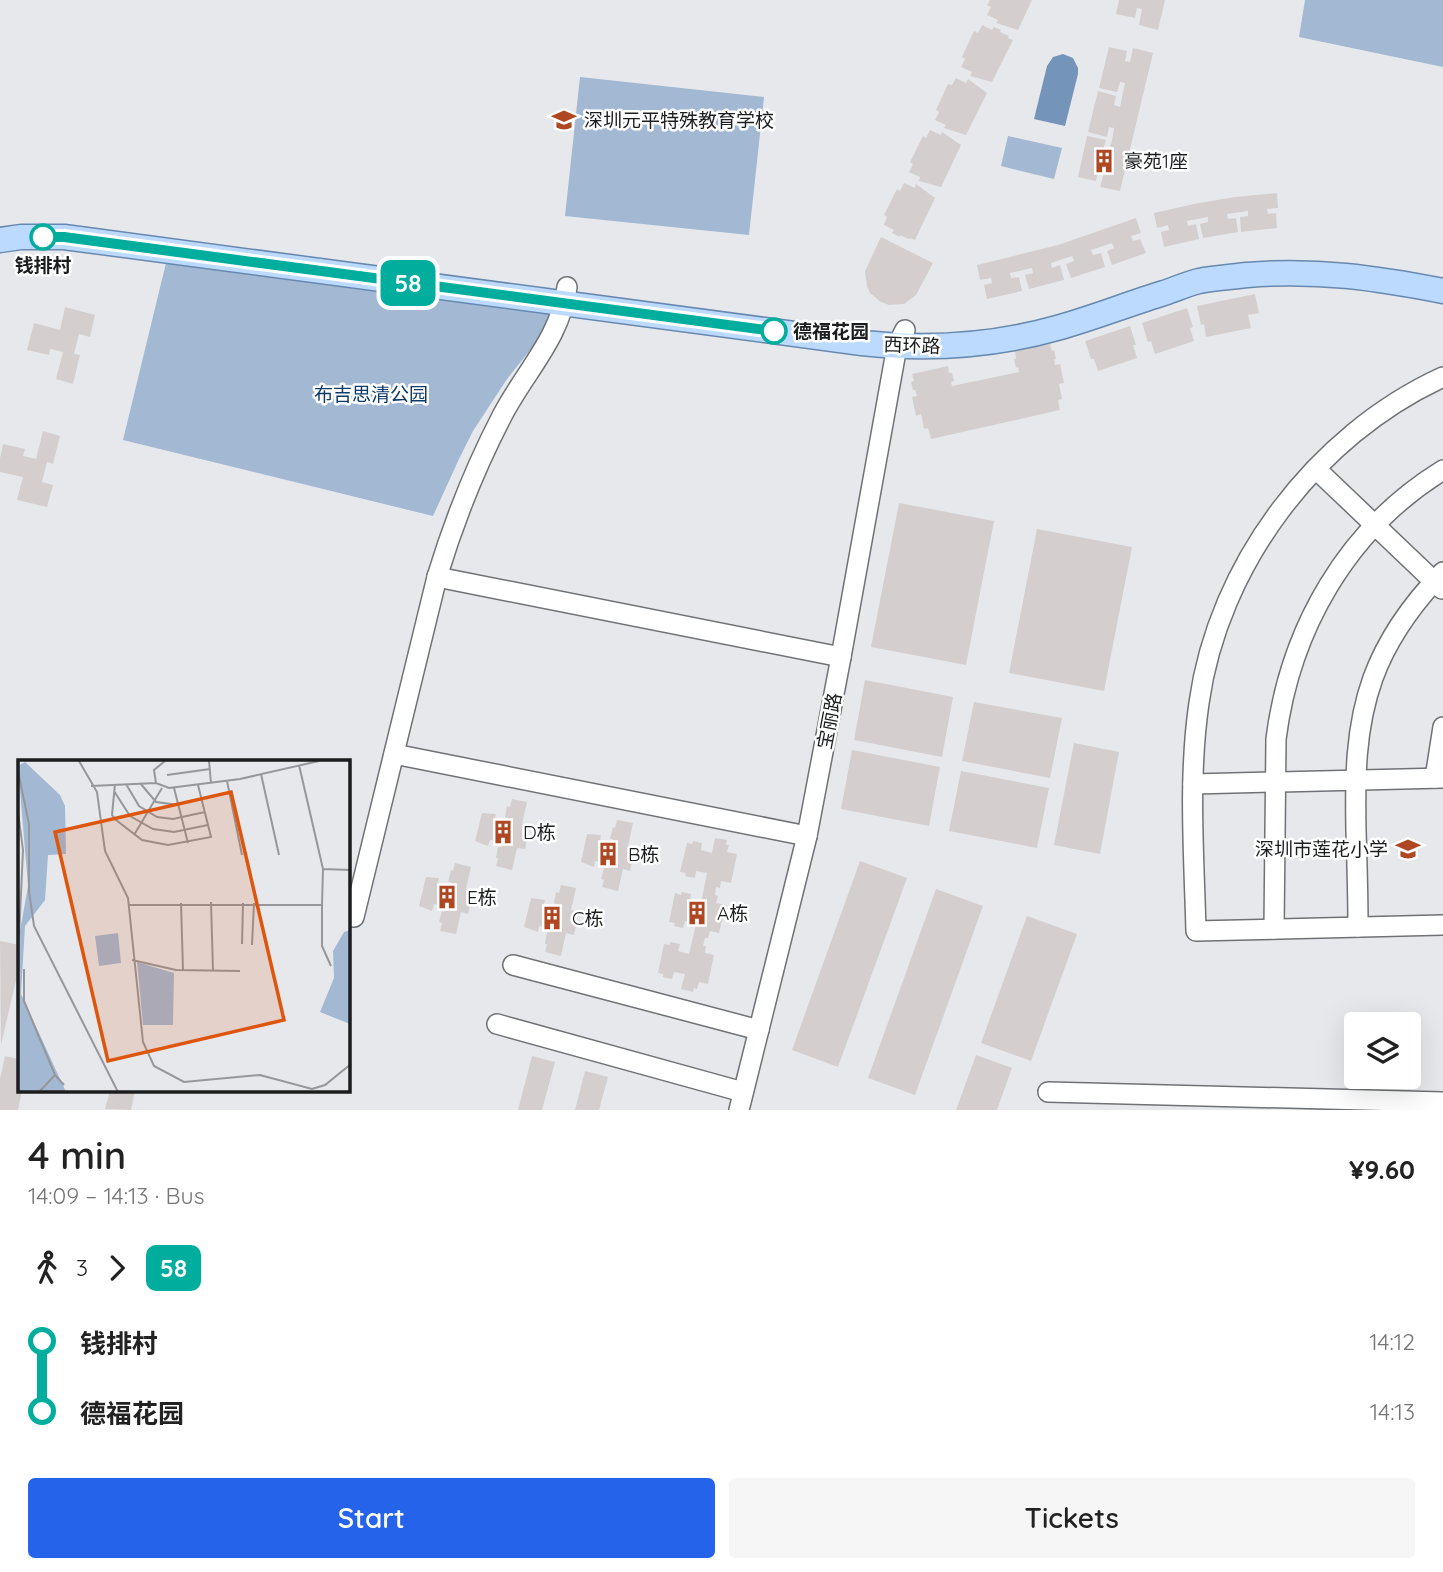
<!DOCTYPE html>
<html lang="en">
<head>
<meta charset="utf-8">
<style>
	body { margin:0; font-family:Quicksand,"Noto Sans SC",sans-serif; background:#f6f6f6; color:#222; height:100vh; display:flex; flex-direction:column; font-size:26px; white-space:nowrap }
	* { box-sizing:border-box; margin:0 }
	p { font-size:23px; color:#767676 }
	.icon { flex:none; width:38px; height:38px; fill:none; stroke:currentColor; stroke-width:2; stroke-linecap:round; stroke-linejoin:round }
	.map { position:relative; height:1110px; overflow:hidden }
	.drawer { display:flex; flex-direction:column; background:#fff; flex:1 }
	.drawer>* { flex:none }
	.badge { padding:0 14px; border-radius:10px; font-size:24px; line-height:46px }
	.fabs { position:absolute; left:1344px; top:1012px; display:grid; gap:14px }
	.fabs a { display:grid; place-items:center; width:77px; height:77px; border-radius:7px; background:#fff; box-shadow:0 7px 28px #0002; font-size:35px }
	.map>.badge { position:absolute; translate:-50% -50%; box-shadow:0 0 0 4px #fff }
	.legs { display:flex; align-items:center; gap:10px; height:77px; padding:0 28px; font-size:23px }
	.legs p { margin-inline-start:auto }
	.head { display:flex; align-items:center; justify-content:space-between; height:119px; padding:0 28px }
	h1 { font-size:38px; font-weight:600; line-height:52px }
	.action { display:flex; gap:14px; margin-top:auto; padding:14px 28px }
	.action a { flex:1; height:80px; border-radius:7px; background:#2563eb; color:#fff; font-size:28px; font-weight:600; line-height:80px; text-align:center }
	.action a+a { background:#f6f6f6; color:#222 }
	ul { padding:0 28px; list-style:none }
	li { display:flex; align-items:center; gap:24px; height:70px; font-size:26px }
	li i { display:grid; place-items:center; width:10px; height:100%; margin:0 9px; background:currentColor }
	li i::after { content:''; width:18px; height:18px; margin:-9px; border:5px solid; border-radius:50%; background:#fff }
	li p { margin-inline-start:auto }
	li:first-child i { background:linear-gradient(#0000 50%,currentColor 0) }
	li:last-child i { background:linear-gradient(currentColor 50%,#0000 0) }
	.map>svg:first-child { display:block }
</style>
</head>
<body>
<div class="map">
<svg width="1443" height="1110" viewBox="0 0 1443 1110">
	<rect width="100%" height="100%" fill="#e6e8ec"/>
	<g fill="#a2b8d3">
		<path d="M1305,0H1443V67L1299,37Z"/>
		<path d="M580,77L764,97L749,235L565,216Z"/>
		<path d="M1008,136L1062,148L1054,179L1001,166Z"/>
		<path d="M166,263L551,311L546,330L507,379L473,431L459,459L433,516L123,440Z"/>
	</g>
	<path fill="#7494b9" d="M1063,54L1073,58L1078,68V74L1065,126L1034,119L1047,66L1053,57Z"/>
	<g fill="#d4cfce">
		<path d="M990,0H1032L1018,30L996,23L998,20L987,15L991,7L987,5Z"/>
		<path d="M1119,0H1165L1158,30L1139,25L1142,9L1137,8L1135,18L1116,14Z"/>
		<path d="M982,25L992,30L994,27L1001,30L1000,32L1009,36L1008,38L1013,40L992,82L970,76L972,72L961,67L965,59L962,57L974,31L978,33Z"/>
		<path d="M1109,47L1127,51L1125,61L1130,62L1133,48L1153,53L1120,191L1100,187L1104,173L1098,171L1096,181L1078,177L1087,136L1106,140L1103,150L1109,151L1112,140L1114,128L1109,127L1107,137L1088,132L1098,91L1116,96L1114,105L1120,107L1125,83L1120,82L1117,92L1099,88Z"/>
		<path d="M956,78L966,83L968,79L987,93L966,135L944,128L946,125L935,120L939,112L936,110L948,84L952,85Z"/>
		<path d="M930,130L941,135L942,132L961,145L941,187L919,181L920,177L909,172L913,164L910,162L923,136L926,138Z"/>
		<path d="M904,183L915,188L916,184L935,198L915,240L910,238L909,239L900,235V237L892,233L894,230L884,225L887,217L884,215L897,189L900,191Z"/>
		<path d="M1277,193L1278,208L1267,209L1268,214L1276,213L1277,228L1241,232L1240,217L1248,216V211L1227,214L1228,219L1236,218L1238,232L1203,238L1200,224L1208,222V217L1197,219L1187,221L1188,226L1196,224L1199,239L1164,247L1161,232L1169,230L1168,225L1157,228L1154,213L1194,204L1235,197Z"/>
		<path d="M1136,218L1141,233L1131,236L1133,241L1140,239L1146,253L1112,265L1107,251L1114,248L1112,243L1091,250L1093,255L1101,253L1105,267L1071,278L1066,264L1074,261L1072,256L1051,263L1052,268L1060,265L1064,280L1029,289L1025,275L1033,273L1032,268L1010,273L1011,278L1019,277L1022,291L987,299L984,285L992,283L991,278L980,280L977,265L1058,245Z"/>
		<path d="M881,237L933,263L916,295L904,304L889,305L881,302L870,293L867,286L865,271Z"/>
		<path d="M1255,294L1259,313L1248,315L1251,328L1206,337L1204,324L1201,325L1197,306Z"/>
		<path d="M65,307L95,315L90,337L79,334L74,354L80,355L73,384L56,379L63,352L50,349L49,355L27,350L34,323L60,330Z"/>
		<path d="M1187,308L1193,327L1190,328L1194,341L1155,354L1151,341L1148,342L1142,323Z"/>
		<path d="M1130,326L1136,345H1133L1137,358L1098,371L1094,359H1091L1085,341Z"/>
		<path d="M1050,344L1052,351L1054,350L1056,359H1054L1055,365L1060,364L1064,383L1059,384L1062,399L1058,400L1060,410L931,439L928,428L924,429L921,414L916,416L912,397L917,396L915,390H913L911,382L914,381L912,374L948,366L949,373H952L954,381L951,382L952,386L1019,372L1018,367L1016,368L1014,359H1016L1015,351Z"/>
		<path d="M43,431L60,436L53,464L47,462L42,482L53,485L47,507L17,500L23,477L0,472V458L3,444L25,449L23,456L36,459Z"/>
		<path d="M899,503L994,521L966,665L871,647Z"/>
		<path d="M1037,529L1132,547L1104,691L1009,673Z"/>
		<path d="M865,680L953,697L942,757L854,740Z"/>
		<path d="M974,702L1062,718L1050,778L962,761Z"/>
		<path d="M1074,743L1119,752L1100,854L1054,845Z"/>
		<path d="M852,750L940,767L929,826L841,809Z"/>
		<path d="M961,771L1049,788L1037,848L949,831Z"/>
		<path d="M512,799L527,802L522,824L530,826L525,849L517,848L512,870L496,866L498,858H496L498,847H501L502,840L497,839V841L490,840L488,846L475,841L482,813L496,814L494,820L501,822V824L506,825L507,818L505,817L507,806L510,807Z"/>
		<path d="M617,820L633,823L628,846L635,847L630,871L623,869L618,891L602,887L604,880L601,879L604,868H606L608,861L603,860V862L595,861L594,867L581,862L587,834L601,835L600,841L607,843L606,845L611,846L613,839H610L613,827L615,828Z"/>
		<path d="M715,838L727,840L726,845H729L727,852L737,854L731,883L721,881L720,888L716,887L715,895L718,896L716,903L726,905L719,933L710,931L708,938H705L703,946H706L705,953L714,955L708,984L699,982L697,989L694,988L693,992L681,989L685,974L674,972L672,979L663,977V974L658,973L664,944L670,945V942L680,944L678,951L689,954L696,924L685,921L683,928L674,926L675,923L669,922L675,893L681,895L682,892L691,894L690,901L701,903L707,873L696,871L695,878L685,876L686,873L680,872L687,843L692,844L693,841L702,843L701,850L712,853Z"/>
		<path d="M860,861L907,878L838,1067L792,1050Z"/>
		<path d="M455,863L471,867L466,889L473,891L468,914L461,912L456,934L440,931L442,923L439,922L442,911L444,912L446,904L441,903V906L434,904L432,911L419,906L426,877L439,878L438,885L445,886V889H449L451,882H448L451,870L453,871Z"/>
		<path d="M561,885L576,888L571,910L579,912L574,935L566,933L561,956L545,952L547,944H545L547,932L550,933L551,926L547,925L546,927L539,926L538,932L524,927L531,898L545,900L543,906L550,907V910L555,911L556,904L554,903L556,892L559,893Z"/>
		<path d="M936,889L983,906L915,1095L868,1078Z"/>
		<path d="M1027,916L1077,934L1031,1061L981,1043Z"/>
		<path d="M0,941L19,945V967L1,1045Z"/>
		<path d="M976,1055L1012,1068L997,1110H956Z"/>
		<path d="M5,1056L19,1059V1091H22L18,1110H0V1079Z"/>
		<path d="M532,1056L555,1062L542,1110H518Z"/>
		<path d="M585,1071L608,1077L599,1110H575Z"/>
		<path d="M110,1091H135L131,1110L105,1109Z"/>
	</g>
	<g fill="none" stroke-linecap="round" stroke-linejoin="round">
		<g stroke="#6f7275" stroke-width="22">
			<g id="minor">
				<path d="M1443,377C1316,435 1218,565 1199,703C1188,778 1194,855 1196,931L1443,925"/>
				<path d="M1316,469L1442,589"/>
				<path d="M437,577L841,657"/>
				<path d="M394,754L807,836"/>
				<path d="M1435,778L1443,727"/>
				<path d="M1193,784L1443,778"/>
				<path d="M354,917L437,577C454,521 475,468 502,416C524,373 561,337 567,287"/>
				<path d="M1358,927C1358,895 1357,863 1356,831C1355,779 1355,728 1373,678C1388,637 1413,603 1443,572"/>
				<path d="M1274,929L1276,739C1290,629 1347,529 1443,470"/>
				<path d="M513,965L759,1030"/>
				<path d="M497,1024L743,1092"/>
				<path d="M1048,1092L1443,1102"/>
				<path d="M739,1110L807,836L841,657L897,346L905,330"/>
			</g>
		</g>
		<g stroke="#6788af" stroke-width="27">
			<path id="major" d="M0,240L21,237H64L862,343C929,350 993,346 1057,328C1093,318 1128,304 1164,293C1176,289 1187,284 1199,281C1215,278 1231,277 1247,275C1315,269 1377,278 1443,291"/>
		</g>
		<use href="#minor" stroke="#fff" stroke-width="19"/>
		<use href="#major" stroke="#bcdafe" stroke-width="24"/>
	</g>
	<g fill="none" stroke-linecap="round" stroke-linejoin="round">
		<g stroke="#fff" stroke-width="16">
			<path id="line-1" d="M43,237H64L774,331"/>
		</g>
		<use href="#line-1" stroke="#01ad9c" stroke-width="10"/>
	</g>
	<defs>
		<g id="school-bare" transform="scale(1.89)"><path d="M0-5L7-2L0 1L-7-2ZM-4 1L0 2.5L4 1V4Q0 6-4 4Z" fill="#ae4722" stroke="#fff" stroke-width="2.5" paint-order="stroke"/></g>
		<g id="building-bare" transform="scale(1.89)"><path d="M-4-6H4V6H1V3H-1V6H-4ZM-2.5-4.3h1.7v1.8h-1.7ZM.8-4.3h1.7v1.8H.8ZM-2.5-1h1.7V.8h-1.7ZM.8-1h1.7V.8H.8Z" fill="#ae4722" stroke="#fff" stroke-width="2.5" paint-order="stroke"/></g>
	</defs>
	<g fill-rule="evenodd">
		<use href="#school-bare" x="564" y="120"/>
		<use href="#building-bare" x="1104" y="161"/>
		<use href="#building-bare" x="503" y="832"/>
		<use href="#school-bare" x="1408" y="849"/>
		<use href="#building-bare" x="608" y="854"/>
		<use href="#building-bare" x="447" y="897"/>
		<use href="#building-bare" x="697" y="913"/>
		<use href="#building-bare" x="552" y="918"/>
	</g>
	<g fill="#fff" stroke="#01ad9c" stroke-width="3.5">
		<circle cx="43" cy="237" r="12"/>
		<circle cx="774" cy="331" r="12"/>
	</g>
	<g text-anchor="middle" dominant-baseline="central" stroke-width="5" stroke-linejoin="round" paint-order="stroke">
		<g font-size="19" fill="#1c1d1e" stroke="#fff" text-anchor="start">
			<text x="584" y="120">深圳元平特殊教育学校</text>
			<text x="1124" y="161">豪苑1座</text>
			<text x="523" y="832">D栋</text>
			<text x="1388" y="849" text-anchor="end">深圳市莲花小学</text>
			<text x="628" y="854">B栋</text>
			<text x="467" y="897">E栋</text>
			<text x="717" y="913">A栋</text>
			<text x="572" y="918">C栋</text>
		</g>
		<g font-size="19" font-weight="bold" fill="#1c1d1e" stroke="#fff">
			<text x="43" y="265">钱排村</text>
			<text x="793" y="331" text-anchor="start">德福花园</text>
		</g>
		<g font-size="19" fill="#1c1d1e" stroke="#fff">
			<text transform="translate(912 345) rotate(2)">西环路</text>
			<text transform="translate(829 721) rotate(-79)">宝丽路</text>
		</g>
		<g font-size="19" fill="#0b3a69" stroke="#fff">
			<text x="371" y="394">布吉思清公园</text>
		</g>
	</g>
	<g transform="translate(18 760)">
		<rect width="332" height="332" fill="#e6e8ec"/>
		<path d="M7,2L42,35L47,46L48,94L30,95L27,140L7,166L3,234L48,332H0V182L10,126L0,6ZM332,170V264L302,252L316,218L315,191L326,172ZM100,173L103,203L81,206L77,176ZM119,202L156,213L155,265H125Z" fill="#a2b8d3"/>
		<path fill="none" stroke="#95979a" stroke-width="2" d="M61,1L79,32L87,91L110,138L125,282L136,306L166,322L242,315L294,329L307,325L333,304M191,1L193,23M281,5L305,109M0,11L11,64V131L16,166L100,332M243,14L261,95M149,15L192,9M209,21L224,95M122,23L138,42L161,45M138,23L136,10L147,1M97,24L94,55L98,60L124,80L150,85L193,77L180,25M108,24L121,46L139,57L155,59L187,52M73,26L138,23L151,28L222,19L301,1M156,28L170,83M96,31L112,56L135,69L156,72L190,65M0,52L5,90L1,177M116,75L144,28M193,142L195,211M163,143L165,210M110,145H304L305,109L333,110M304,145V186L313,206M224,184L225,143M234,185L236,143M114,200L158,210L222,211M6,209V241L37,315L46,325M21,332L37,315"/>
		<path fill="#de560d" fill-opacity="0.15" stroke="#de560d" stroke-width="3.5" d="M213,32L266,260L90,301L37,72Z"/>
		<rect width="332" height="332" fill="none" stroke="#1c1d1e" stroke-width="3.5"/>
	</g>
</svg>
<div class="fabs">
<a><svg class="icon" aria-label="layers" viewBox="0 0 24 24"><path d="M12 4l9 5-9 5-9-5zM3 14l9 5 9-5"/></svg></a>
</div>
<b class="badge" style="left:408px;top:283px;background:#01ad9c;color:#fff">58</b>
</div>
<section class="drawer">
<div class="head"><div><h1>4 min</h1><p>14:09 – 14:13 · Bus</p></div><b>¥9.60</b></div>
<div class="legs"><svg class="icon" aria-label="walk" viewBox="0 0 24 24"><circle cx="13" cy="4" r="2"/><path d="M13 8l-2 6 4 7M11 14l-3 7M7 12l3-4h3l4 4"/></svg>3<svg class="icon" aria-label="forward" viewBox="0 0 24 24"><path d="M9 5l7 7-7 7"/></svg><b class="badge" style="background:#01ad9c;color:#fff">58</b></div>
<ul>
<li><i style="color:#01ad9c"></i><b>钱排村</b><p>14:12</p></li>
<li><i style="color:#01ad9c"></i><b>德福花园</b><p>14:13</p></li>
</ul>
<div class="action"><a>Start</a><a>Tickets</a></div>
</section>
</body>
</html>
